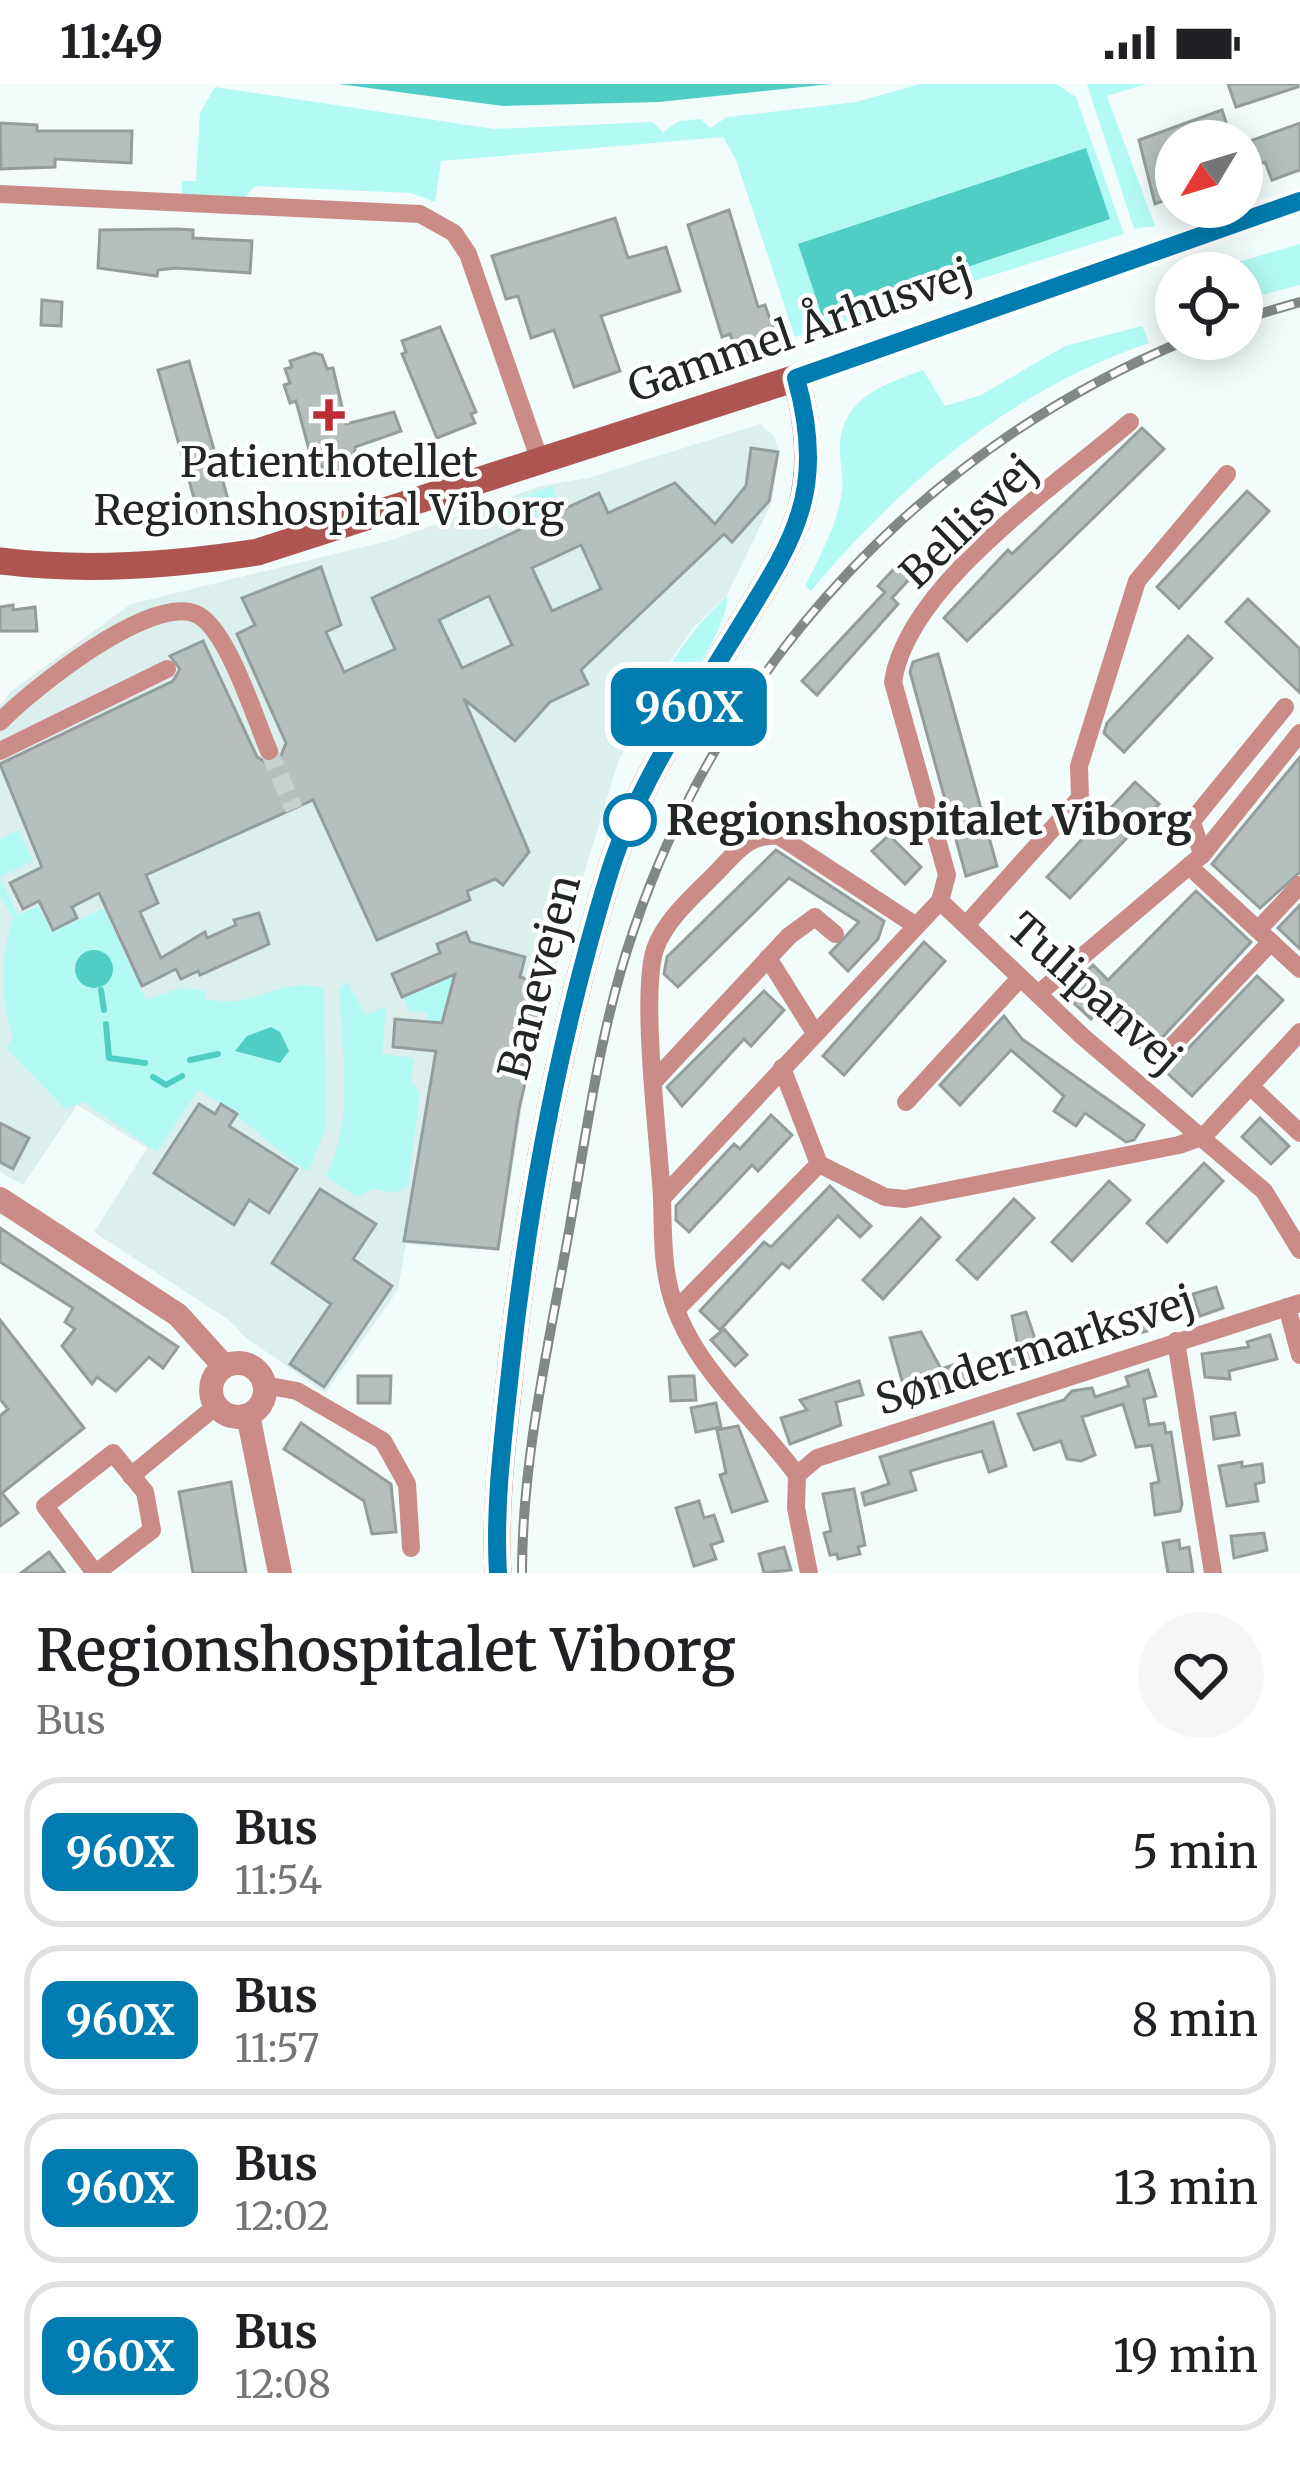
<!DOCTYPE html>
<html lang="en">
<head>
<meta charset="utf-8">
<style>
	body { margin:0; font-family:Merriweather,serif; background:#f6f6f6; color:#202124; height:100vh; display:flex; flex-direction:column; font-size:45px; white-space:nowrap }
	* { box-sizing:border-box; margin:0 }
	p { font-size:39px; color:#757577 }
	.icon { flex:none; width:66px; height:66px; fill:none; stroke:currentColor; stroke-width:2; stroke-linecap:round; stroke-linejoin:round }
	.map { position:relative; height:1489px; overflow:hidden }
	.sheet { display:flex; flex-direction:column; background:#fff; flex:1 }
	.sheet>* { flex:none }
	.badge { padding:0 24px; border-radius:18px; font-size:42px; line-height:78px }
	.needle { width:78px; rotate:232deg }
	.tools { position:absolute; left:1155px; top:36px; display:grid; gap:24px }
	.tools a { display:grid; place-items:center; width:108px; height:108px; border-radius:50%; background:#fff; box-shadow:0 6px 30px #0003; font-size:60px }
	.map>.badge { position:absolute; translate:-50% -50%; box-shadow:0 0 0 6px #fff }
	.round { display:grid; place-items:center; flex:none; width:126px; height:126px; border-radius:63px; background:#f6f6f6 }
	.headline { display:flex; align-items:center; justify-content:space-between; height:204px; padding:0 36px }
	h1 { font-size:57px; font-weight:600; line-height:90px }
	ul { padding:0; list-style:none }
	li { display:flex; align-items:center; gap:36px; height:150px; margin:0 24px 18px; padding:0 12px; border:6px solid #e0e0e0; border-radius:36px }
	li div { flex:1 }
	li b { display:block; font-size:45px }
	li em { font-style:normal }
	li .badge { min-width:132px; font-weight:700; text-align:center }
	.status { display:flex; justify-content:space-between; align-items:center; height:84px; padding:0 60px; background:#fff; direction:ltr }
	.status svg { height:33px; fill:currentColor }
	.map>svg:first-child { display:block }
</style>
</head>
<body>
<div class="status"><b>11:49</b><svg viewBox="0 0 49 12"><path d="M0 12V9h3v3zM5 12V6h3v6zM10 12V3h3v9zM15 12V0h3v12zM26 1h20v11H26zM47 4h2v5h-2z"/></svg></div>
<div class="map">
<svg width="1300" height="1489" viewBox="0 0 1300 1489">
	<rect width="100%" height="100%" fill="#f1fcfb"/>
	<path fill="#dbefed" d="M760,340L773,351L779,367L772,418L727,511L693,544L667,582L618,678L532,961L499,1167L406,1160L398,1206L325,1309L245,1253L229,1236L94,1148L147,1064L77,1021L23,1101L0,1088V622L10,608L131,520L392,456L541,402L588,394Z"/>
	<g fill="#b4faf4">
		<path d="M920,0H1056L1076,13L1124,150L795,253L736,76L723,53L441,77L435,118L411,109L255,102L244,114L182,112V97H196L200,29L215,3L494,45L652,38L663,48L679,37L701,35L710,44L727,33L856,18Z"/>
		<path d="M1087,0H1146L1107,12L1155,142L1134,145Z"/>
		<path d="M1300,160V201L1242,216V189H1200Z"/>
		<path d="M1142,242L1149,259C1015,304 900,399 811,507L805,502C820,472 837,442 842,407C844,392 839,376 840,361C843,313 885,300 923,286L945,322L981,311L1065,262Z"/>
		<path d="M552,402L562,424L519,443L511,431L494,439L486,426Z"/>
		<path d="M727,512C730,544 663,645 634,667L656,621L650,616C671,575 694,543 727,512Z"/>
		<path d="M18,746L33,777L0,793V755Z"/>
		<path d="M0,794L18,831L38,822L52,848L104,824L146,916L180,904L205,907V915C258,927 274,891 324,904L326,1044L308,1088C269,1062 239,1028 198,1006L157,1068L84,1018L65,1025L6,964L13,954C0,916 0,872 13,834L0,812Z"/>
		<path d="M476,859L471,878L459,874L434,965L425,964L427,929L409,927L404,914L445,896L441,876Z"/>
		<path d="M347,897L365,931L386,922L382,970L414,974L411,996L420,1009L408,1102L396,1109L373,1105L357,1113L326,1092C356,1032 340,970 340,905Z"/>
	</g>
	<g fill="#50cec6">
		<path d="M339,0H831L659,18L503,22Z"/>
		<path d="M1086,64L1110,135L822,232L798,160Z"/>
		<circle cx="94" cy="885" r="19"/>
		<path d="M271,943L280,948L289,967L280,979L235,967L247,952Z"/>
	</g>
	<g fill="none" stroke-linecap="round" stroke-linejoin="round">
		<g stroke="#50cec6" stroke-width="6">
			<path d="M101,906L104,926"/>
			<path d="M106,940L109,974L145,979"/>
			<path d="M190,976L218,970"/>
			<path d="M153,993L166,1001L182,992"/>
		</g>
	</g>
	<g fill="#b5c0be" stroke="#939d9c" stroke-width="3" fill-rule="evenodd">
		<path d="M1228,0H1298V3L1236,23Z"/>
		<path d="M1222,26L1232,57H1176V112L1155,120L1139,56Z"/>
		<path d="M0,39L37,41V47H132L131,79L55,75V83L1,85Z"/>
		<path d="M1300,39V86L1272,96L1265,78L1242,85V60Z"/>
		<path d="M729,126L758,223L765,221L780,263L740,278L730,250L722,253L688,141Z"/>
		<path d="M615,134L628,174L666,163L680,207L601,232L620,287L574,303L554,246L531,254L518,212L506,215L492,172Z"/>
		<path d="M177,145L193,146V154L252,157L250,189L176,184L158,186L157,192L98,184L100,146Z"/>
		<path d="M42,216L62,218L61,242L41,241Z"/>
		<path d="M440,243L476,328L471,330L475,339L437,354L402,270L406,268L402,257Z"/>
		<path d="M314,269L322,271L327,285L333,284L346,340L394,328L401,347L355,363L354,383L328,392L317,376L312,377L296,317L290,319L284,301L290,299L285,285L292,283L290,277Z"/>
		<path d="M189,277L229,419L198,428L158,286Z"/>
		<path d="M1142,344L1164,365L967,557L944,534L1008,466L1012,470Z"/>
		<path d="M751,364L778,368L769,417L732,458L724,450L581,586L588,600L550,618L515,657L464,615L529,768L503,801L495,795L467,807L470,816L377,856L313,716L146,791L158,819L140,828L161,874L205,848L207,854L236,841L234,836L259,829L269,860L200,891L198,887L181,895L176,885L142,902L99,809L72,823L77,834L53,846L39,817L23,825L10,799L42,783L0,680L173,597L180,585L170,572L203,557L257,673L268,680L280,674L286,659L237,550L255,541L242,514L321,483L341,541L326,548L344,588L395,565L372,514L599,409L608,429L675,399L715,440L746,402ZM581,461L601,505L552,527L532,484ZM489,512L512,561L462,584L439,536Z"/>
		<path d="M1247,407L1269,427L1179,524L1157,503Z"/>
		<path d="M945,449L956,460L933,483L922,473Z"/>
		<path d="M902,476L916,488L892,514L898,520L817,611L802,597L885,508L878,502Z"/>
		<path d="M1248,515L1300,565V609L1226,538Z"/>
		<path d="M13,521V526L35,523L37,547H0V523Z"/>
		<path d="M1188,552L1212,574L1124,668L1104,649L1107,639Z"/>
		<path d="M938,570L997,782L966,792L910,588L913,578Z"/>
		<path d="M1300,673V788L1260,824L1212,780Z"/>
		<path d="M1135,698L1159,720L1070,814L1047,793Z"/>
		<path d="M889,751L921,783L905,800L872,767Z"/>
		<path d="M776,766L884,837L878,855L848,887L830,869L859,838L789,794L678,903L664,890L667,873Z"/>
		<path d="M1196,807L1251,858L1147,970L1099,926L1091,935L1063,909L1093,881L1108,896Z"/>
		<path d="M1300,821V865L1278,844Z"/>
		<path d="M466,848L470,858L525,873L520,893L548,901L519,1025L498,1165L404,1157L436,967L393,963L395,935L442,939L455,890L402,913L392,890L440,869L437,860Z"/>
		<path d="M924,858L945,877L844,991L823,972Z"/>
		<path d="M1257,892L1283,916L1192,1012L1166,988Z"/>
		<path d="M764,907L784,926L751,962L744,955L682,1022L667,1003Z"/>
		<path d="M1004,932L1022,955L1144,1041L1134,1056L1126,1058L1085,1029L1076,1042L1054,1027L1064,1012L1011,966L960,1021L940,1001Z"/>
		<path d="M199,1020L215,1030L221,1020L237,1030L229,1042L297,1085L269,1129L249,1116L234,1141L154,1089Z"/>
		<path d="M771,1031L792,1051L758,1087L752,1081L689,1148L676,1136V1122L734,1060L740,1065Z"/>
		<path d="M1260,1034L1289,1062L1271,1080L1242,1053Z"/>
		<path d="M0,1039L29,1054L13,1085L0,1078Z"/>
		<path d="M1204,1079L1223,1097L1167,1158L1147,1139Z"/>
		<path d="M1109,1097L1130,1116L1072,1177L1052,1158Z"/>
		<path d="M830,1102L871,1142L860,1153L838,1132L789,1184L782,1179L720,1246L700,1227L764,1158L771,1163Z"/>
		<path d="M320,1105L376,1140L353,1175L392,1202L324,1303L290,1280L331,1220L272,1179Z"/>
		<path d="M1014,1115L1034,1134L977,1195L957,1176Z"/>
		<path d="M921,1134L940,1153L883,1215L863,1196Z"/>
		<path d="M0,1144L178,1263L163,1284L149,1273L116,1307L97,1293L92,1300L62,1262L75,1245L65,1238L73,1224L0,1178Z"/>
		<path d="M1216,1203L1223,1224L1200,1232L1193,1210Z"/>
		<path d="M1146,1222L1154,1245L1130,1252L1123,1229Z"/>
		<path d="M1026,1228L1036,1258L1061,1250L1067,1272L1005,1290L998,1268L1018,1262L1012,1232Z"/>
		<path d="M0,1236L84,1344L2,1409L18,1429L0,1442V1332L8,1325L0,1315Z"/>
		<path d="M724,1245L747,1271L735,1282L711,1256Z"/>
		<path d="M921,1248L941,1285L969,1276L977,1299L909,1321L890,1254Z"/>
		<path d="M1270,1251L1277,1275L1229,1287L1230,1295L1205,1293L1202,1270L1249,1263L1247,1258Z"/>
		<path d="M1148,1286L1156,1312L1144,1315L1149,1341L1164,1339L1166,1349L1171,1348L1182,1420L1180,1427L1155,1431L1151,1400L1159,1398L1152,1361L1136,1363L1123,1320L1082,1333L1095,1371L1081,1377L1067,1375L1061,1357L1034,1366L1018,1330L1064,1316L1072,1307L1092,1304L1095,1313L1129,1302L1126,1293Z"/>
		<path d="M358,1292H391L390,1319H358Z"/>
		<path d="M683,1292H694L696,1316L671,1317L669,1293Z"/>
		<path d="M859,1297L863,1311L836,1318L841,1341L790,1360L781,1334L807,1326L800,1316Z"/>
		<path d="M716,1319L721,1343L696,1348L691,1324Z"/>
		<path d="M1235,1329L1239,1351L1214,1355L1211,1333Z"/>
		<path d="M993,1338L1006,1382L989,1388L982,1367L944,1377L910,1387L916,1406L865,1421L862,1409L889,1400L880,1373Z"/>
		<path d="M301,1339L391,1400L396,1448L372,1450L364,1417L284,1365Z"/>
		<path d="M738,1342L767,1417L732,1428L720,1391L726,1389L717,1346Z"/>
		<path d="M1242,1378V1383L1262,1380L1264,1398L1255,1400L1258,1417L1227,1422L1219,1382Z"/>
		<path d="M231,1398L246,1489H193L179,1408Z"/>
		<path d="M854,1405L865,1461L858,1463L860,1470L838,1475L837,1470L830,1471L824,1449L831,1447L823,1410Z"/>
		<path d="M699,1417L704,1434L714,1431L723,1457L711,1461L716,1475L694,1482L676,1424Z"/>
		<path d="M1264,1449L1267,1466L1234,1474L1231,1452Z"/>
		<path d="M1179,1456L1180,1465L1189,1463L1193,1489H1168L1163,1459Z"/>
		<path d="M784,1463L791,1486L764,1489L759,1470Z"/>
		<path d="M49,1468L65,1489H21Z"/>
	</g>
	<g fill="none" stroke-linecap="round" stroke-linejoin="round">
		<path stroke="#c8d1d0" stroke-width="18" stroke-dasharray="18 9" stroke-linecap="butt" d="M269,667L294,725"/>
		<g stroke="#cb8c88" stroke-width="18">
			<path d="M0,110L420,130L454,149L468,170L540,377"/>
			<path d="M0,638C31,606 150,510 196,530C227,543 255,635 269,667"/>
			<path d="M0,667L167,585"/>
			<path d="M1202,771L1192,737L1285,623"/>
			<path d="M1189,782L1300,885"/>
			<path d="M940,817L947,791L893,598C907,501 1057,401 1130,338"/>
			<path d="M940,817L1082,952L1264,1107L1300,1166"/>
			<path d="M966,841L1080,714L1079,682L1137,497L1227,390"/>
			<path d="M1258,846L1300,801"/>
			<path d="M768,874L815,949"/>
			<path d="M1038,910L1202,771L1300,649"/>
			<path d="M1158,977L1271,858"/>
			<path d="M782,984L819,1080"/>
			<path d="M655,996L789,852L815,833L835,850"/>
			<path d="M1250,1002L1300,1049"/>
			<path d="M906,1018L1020,894"/>
			<path d="M662,1114C659,1058 640,912 655,865C666,834 696,810 719,786C737,767 750,749 779,752L915,841"/>
			<path d="M1287,1223L1300,1271"/>
			<path d="M676,1226L819,1080L885,1113L905,1115L1179,1061L1204,1052L1300,948"/>
			<path d="M1176,1257L1213,1489"/>
			<path d="M264,1301L297,1307L383,1357L407,1400L411,1464"/>
			<path d="M797,1391L817,1374L1300,1219"/>
			<path d="M131,1392L216,1322"/>
			<path d="M95,1489L45,1422L113,1369L145,1408L152,1446L96,1489"/>
			<path d="M809,1489L796,1424L797,1391C752,1330 683,1275 668,1198C662,1171 663,1142 662,1114L940,817"/>
		</g>
		<g stroke="#cb8c88" stroke-width="24">
			<path d="M796,294L1300,117"/>
			<path d="M0,1115L178,1231L224,1282"/>
			<circle cx="238" cy="1306" r="27"/>
			<path d="M248,1331L280,1489"/>
		</g>
		<path stroke="#ae5552" stroke-width="27" d="M0,477C87,488 172,481 258,468L796,294C808,337 813,384 800,428C788,468 762,506 741,541C692,621 637,699 609,790C560,950 529,1113 511,1280C504,1348 494,1420 498,1489"/>
		<g stroke="#818887" stroke-width="10">
			<g id="rail">
				<path d="M1242,235L1300,218"/>
				<path d="M522,1489C522,1374 549,1260 569,1147C587,1046 600,943 634,845C725,577 927,362 1189,255"/>
			</g>
		</g>
		<use href="#rail" stroke="#fff" stroke-width="6" stroke-dasharray="18" stroke-linecap="butt"/>
	</g>
	<g fill="none" stroke-linecap="round" stroke-linejoin="round">
		<g stroke="#fff" stroke-width="27">
			<path id="line" d="M498,1489C494,1423 503,1354 510,1289C528,1119 559,953 609,790C637,699 692,621 741,541C762,506 788,468 800,428C814,384 808,337 796,294L1300,117"/>
		</g>
		<use href="#line" stroke="#007cb0" stroke-width="18"/>
	</g>
	<path fill="#bd2d34" stroke="#fff" stroke-width="4.5" d="M323 313h12v12h12v12h-12v12h-12v-12h-12v-12h12z"/>
	<circle fill="#fff" stroke="#007cb0" stroke-width="6" cx="630" cy="736" r="24"/>
	<g text-anchor="middle" dominant-baseline="central" stroke-width="9" stroke-linejoin="round" paint-order="stroke">
		<g font-size="42" fill="#222625" stroke="#fff">
			<text transform="translate(800 246) rotate(-19)">Gammel Århusvej</text>
			<text transform="translate(968 437) rotate(-44)">Bellisvej</text>
			<text transform="translate(539 893) rotate(-75)">Banevejen</text>
			<text transform="translate(1095 909) rotate(42)">Tulipanvej</text>
			<text transform="translate(1035 1266) rotate(-18)">Søndermarksvej</text>
		</g>
		<g font-size="42" fill="#222625" stroke="#fff">
			<text x="329" y="378">Patienthotellet<tspan x="329" dy="48">Regionshospital Viborg</tspan></text>
		</g>
		<g font-size="42" font-weight="bold" fill="#222625" stroke="#fff" text-anchor="start">
			<text x="666" y="736">Regionshospitalet Viborg</text>
		</g>
	</g>
</svg>
<div class="tools">
<a><svg class="needle" viewBox="-14 -14 28 28"><path d="M0-13l5 13h-10z" fill="#e53935"/><path d="M0 13l5-13h-10z" fill="#757577"/></svg></a>
<a><svg class="icon" aria-label="locate" viewBox="0 0 24 24"><circle cx="12" cy="12" r="6"/><path d="M12 2v4M12 18v4M2 12h4M18 12h4"/></svg></a>
</div>
<b class="badge" style="left:689px;top:623px;background:#007cb0;color:#fff">960X</b>
</div>
<section class="sheet">
<div class="headline"><div><h1>Regionshospitalet Viborg</h1><p>Bus</p></div><a class="round"><svg class="icon" aria-label="heart" viewBox="0 0 24 24"><path d="M12 20l-8-8c-3-5 5-10 8-4 3-6 11-1 8 4z"/></svg></a></div>
<ul>
<li><span class="badge" style="background:#007cb0;color:#fff">960X</span><div><b>Bus</b><p>11:54</p></div><em>5 min</em></li>
<li><span class="badge" style="background:#007cb0;color:#fff">960X</span><div><b>Bus</b><p>11:57</p></div><em>8 min</em></li>
<li><span class="badge" style="background:#007cb0;color:#fff">960X</span><div><b>Bus</b><p>12:02</p></div><em>13 min</em></li>
<li><span class="badge" style="background:#007cb0;color:#fff">960X</span><div><b>Bus</b><p>12:08</p></div><em>19 min</em></li>
</ul>
</section>
</body>
</html>
